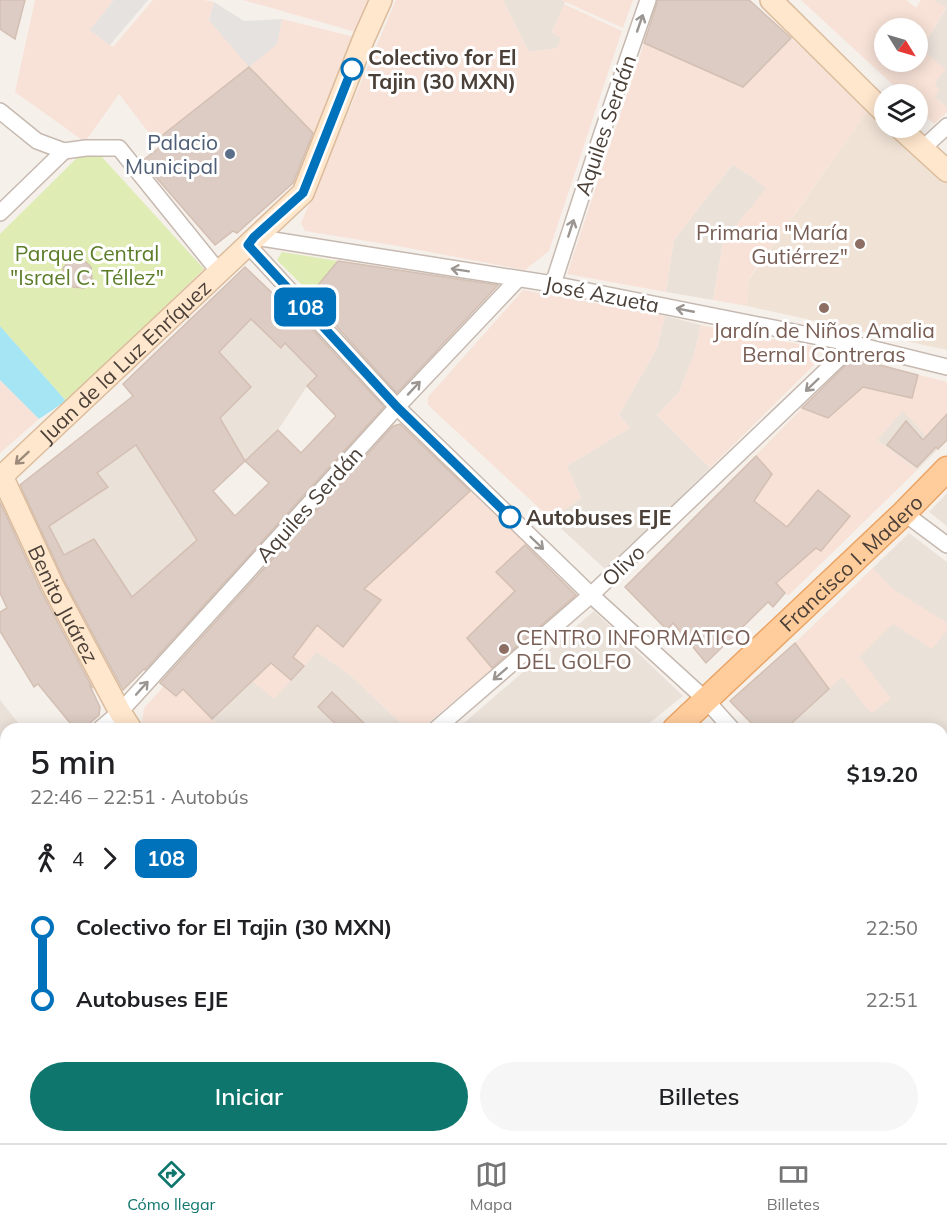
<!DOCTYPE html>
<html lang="es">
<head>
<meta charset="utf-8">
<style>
	body { margin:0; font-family:Mulish,sans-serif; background:#f6f6f6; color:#202124; height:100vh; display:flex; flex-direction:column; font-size:22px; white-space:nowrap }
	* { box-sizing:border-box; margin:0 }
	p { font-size:20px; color:#757577 }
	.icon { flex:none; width:33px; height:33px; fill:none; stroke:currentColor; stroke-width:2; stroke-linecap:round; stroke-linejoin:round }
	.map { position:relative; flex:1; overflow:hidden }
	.panel { position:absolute; left:0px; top:723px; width:948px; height:420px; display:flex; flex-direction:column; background:#fff; border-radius:18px 18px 0 0; box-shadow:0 3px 15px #0003 }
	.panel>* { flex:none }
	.badge { padding:0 12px; border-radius:9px; font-size:21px; line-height:39px }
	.needle { width:39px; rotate:127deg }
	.fabs { position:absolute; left:874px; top:18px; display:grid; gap:12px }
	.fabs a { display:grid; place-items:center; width:54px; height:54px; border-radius:50%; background:#fff; box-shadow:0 3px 15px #0003; font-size:30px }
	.map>.badge { position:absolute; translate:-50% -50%; box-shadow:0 0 0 3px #fff }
	.legs { display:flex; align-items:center; gap:9px; height:66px; padding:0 30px; font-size:20px }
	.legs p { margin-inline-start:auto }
	.head { display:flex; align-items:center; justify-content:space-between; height:102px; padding:0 30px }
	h1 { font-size:33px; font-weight:600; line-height:45px }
	.primary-button { display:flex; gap:12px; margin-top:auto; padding:12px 30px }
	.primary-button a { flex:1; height:69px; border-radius:36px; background:#0f766e; color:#fff; font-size:24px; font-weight:600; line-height:69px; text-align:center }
	.primary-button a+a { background:#f6f6f6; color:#202124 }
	ul { padding:0 30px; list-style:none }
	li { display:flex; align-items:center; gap:21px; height:72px; font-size:22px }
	li i { display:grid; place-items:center; width:9px; height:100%; margin:0 8px; background:currentColor }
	li i::after { content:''; width:15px; height:15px; margin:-8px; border:4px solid; border-radius:50%; background:#fff }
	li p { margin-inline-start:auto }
	li:first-child i { background:linear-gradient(#0000 50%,currentColor 0) }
	li:last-child i { background:linear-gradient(currentColor 50%,#0000 0) }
	.menu { display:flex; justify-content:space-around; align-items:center; height:84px; border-top:2px solid #e0e0e0; background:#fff; font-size:16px; color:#757577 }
	.menu a { display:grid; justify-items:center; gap:3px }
	.menu .on { color:#0f766e }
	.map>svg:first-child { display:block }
</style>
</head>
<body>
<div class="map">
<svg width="947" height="1143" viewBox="0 0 947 1143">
	<rect width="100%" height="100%" fill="#f6f0eb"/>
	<g fill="#eae1d9">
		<path d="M503,0H561L565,2L552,32L561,38L557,48L529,52Z"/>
		<path d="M934,0H947V107L934,97V85L939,77L922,49L946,8Z"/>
		<path d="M733,164L767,188L723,242L713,300L666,292L674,240Z"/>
		<path d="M665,316L701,325L694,354L679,392L657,415L710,468L607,571L551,519L581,498L567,466L630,428L619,415L657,348Z"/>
		<path d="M251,319L281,348L285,343L317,376L307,386L278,430L245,461L191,374Z"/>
		<path d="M903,410L938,449L917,470L877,440Z"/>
		<path d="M158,426L230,511L132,597L64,555L49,526L107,487L96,472Z"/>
		<path d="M947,493V526L929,512Z"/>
		<path d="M909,533L947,562V737L942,743V729H756L732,704Z"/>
		<path d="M594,611L683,696L642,729H457Z"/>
		<path d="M317,652L349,674L407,729H223L212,719L253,680L274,698Z"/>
		<path d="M0,700L23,729H6V782L0,775Z"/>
		<path d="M947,774V904L942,899V780Z"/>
		<path d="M0,858L6,865V1108L0,1104Z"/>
		<path d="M942,940L947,944V1143H642L638,1137H942Z"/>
		<path d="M32,1137H142L148,1143H40Z"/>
		<path d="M262,1137H392L395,1143H267Z"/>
		<path d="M479,1137H493L495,1143H463Z"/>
		<path d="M539,1137H610L612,1143H541Z"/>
	</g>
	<g fill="#f8e2d7" fill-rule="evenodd">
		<path d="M35,0H114L90,30L113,47L153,0H204L214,2L209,20L277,44L282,19L354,37L317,137L250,67L155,141L119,94L85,142L15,92Z"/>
		<path d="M243,0H370L356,32Z"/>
		<path d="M396,0H503L529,52L557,48L561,38L552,32L564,4L622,31L549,251L525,270L398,246L305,231L301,223Z"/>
		<path d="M561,0H633L623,28Z"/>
		<path d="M801,0H906L916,8L921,0H934L946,7L922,49L946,70L939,77L935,85L940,90L934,97L947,107V112L934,124L918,109V94H903ZM885,28H918V62H885Z"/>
		<path d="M791,38L869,109L749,278L747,306L713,300L723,242L766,188L733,164L674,240L666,292L567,274L644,43L743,87Z"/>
		<path d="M523,290L665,316L657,348L619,415L630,428L567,466L581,498L551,519L428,405V397Z"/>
		<path d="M701,325L748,335L816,347L819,360L710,468L657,415L679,392L694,354Z"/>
		<path d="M852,358L947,382V440L938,449L903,411L877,440L917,470L788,596L733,539L628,584Z"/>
		<path d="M0,380L39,419L0,453Z"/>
		<path d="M408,422L577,596V598L421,729H407L349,674L317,652L274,699L252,681L212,719L223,729H146L142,723L144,708L402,423Z"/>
		<path d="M873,568L892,588L947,623V631L932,649L893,624L859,657L891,699L871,713L842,677L785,729H757L730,701L795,643Z"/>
		<path d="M142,1137H224L229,1143H148Z"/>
	</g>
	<path fill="#f0e2d5" d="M869,109L885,124V128H889L947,180V350L747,306L749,279Z"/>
	<g fill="#dfecb3">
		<path d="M80,155L101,156L204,269L66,401L0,326V234Z"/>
		<path d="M282,252L338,261L311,294L277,260Z"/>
	</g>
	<g fill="#e5e2e0">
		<path d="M114,0H148L110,45L90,30Z"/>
		<path d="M214,2L244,21L282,19L277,44L249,67L209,20Z"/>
	</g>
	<path fill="#a6e6f4" d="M0,326L66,401L39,419L0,380Z"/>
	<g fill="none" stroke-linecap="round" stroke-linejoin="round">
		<path stroke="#a6e6f4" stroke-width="5" d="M319,1137L322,1143"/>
	</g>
	<g fill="#dcccc3" stroke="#d4bfb3" stroke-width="1.5" fill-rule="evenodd">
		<path d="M0,0H25L15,39L0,29Z"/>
		<path d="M658,0H749L791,38L743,87L644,43Z"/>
		<path d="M249,67L313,133L293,183L237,233L233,231L215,245L142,161L160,147L155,141Z"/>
		<path d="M82,258L91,267L92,279L84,288L73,287L64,280L63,268L71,260Z"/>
		<path d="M338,261L465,280L498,285L397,393L309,296Z"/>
		<path d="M245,267L294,314L296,312L384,407L145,670L144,669L123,690L64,580L20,485L133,396L123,384ZM251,319L281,348L285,343L317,376L307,386L336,416L301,453L278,430L245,461L220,418L251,387L219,352ZM136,445L197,540L132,597L94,539L64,555L49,526L108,487L97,473ZM245,461L269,483L235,516L213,491Z"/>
		<path d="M853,358L918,375L912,398L863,387L828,418L802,408Z"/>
		<path d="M947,414V440L938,449L936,447L917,467L887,445L906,421L923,440Z"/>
		<path d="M400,424L470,491L364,589L381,600L343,647L317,625L293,657L304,666L291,680L271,663L212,719L183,689L176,696L160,683L393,426Z"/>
		<path d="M756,456L772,474L754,501L787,527L818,490L850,516L821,551L816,548L776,583L785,593L773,607L768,602L706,663L673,623L667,630L625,587Z"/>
		<path d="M0,502L41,591L92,687L90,686L100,707L99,715L83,729H75L38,684L34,687L0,631V612L7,608L0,593Z"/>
		<path d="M525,545L576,595L492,668L467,638L515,591L496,572Z"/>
		<path d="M795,643L829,689L785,729H757L730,701Z"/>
		<path d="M332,692L370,729H341L318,707Z"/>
	</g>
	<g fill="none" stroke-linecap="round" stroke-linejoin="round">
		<g stroke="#c6b9b0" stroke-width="18">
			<g id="street">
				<path d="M0,111L37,141L64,151L86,148H119L219,272"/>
				<path d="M922,149L947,126"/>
				<path d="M0,213L64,151"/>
				<path d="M254,237L553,284L854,344L947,367"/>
				<path d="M248,245L397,407L591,595L706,700L732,729"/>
				<path d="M553,284L602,133L648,0"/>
				<path d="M904,513L947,545"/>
				<path d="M100,729L120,712L397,407L518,279"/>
				<path d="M436,729L591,595L854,344"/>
				<path d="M942,756L947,750"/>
				<path d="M0,809L6,804"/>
				<path d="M0,853L6,860"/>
				<path d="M942,921L947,924"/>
				<path d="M8,1137L17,1143"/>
				<path d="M243,1137L247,1143"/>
				<path d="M617,1137L619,1143"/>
			</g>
		</g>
		<g stroke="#dbbc9c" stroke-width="24">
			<g id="secondary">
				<path d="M771,0L885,113"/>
				<path d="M900,128L947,171"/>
				<path id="s1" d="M2,476L53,586L120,712L131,729"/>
				<path id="s2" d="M0,478L303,193L364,38L381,0"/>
				<path d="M399,1137L402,1143"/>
			</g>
		</g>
		<g stroke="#eaa465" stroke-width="27">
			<g id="primary">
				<path id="s3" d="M675,729L904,513L947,469"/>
				<path d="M519,1137L521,1143"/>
			</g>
		</g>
		<use href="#street" stroke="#fff" stroke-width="15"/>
		<use href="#secondary" stroke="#ffe7cd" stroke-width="21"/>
		<use href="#primary" stroke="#ffcc9c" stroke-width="24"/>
	</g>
	<defs><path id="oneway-shaft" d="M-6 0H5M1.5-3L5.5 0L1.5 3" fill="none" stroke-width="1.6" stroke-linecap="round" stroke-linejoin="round" transform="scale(1.5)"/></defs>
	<g stroke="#9c9692">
		<use href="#oneway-shaft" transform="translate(640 23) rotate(-71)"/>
		<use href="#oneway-shaft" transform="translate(571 228) rotate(-72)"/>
		<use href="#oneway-shaft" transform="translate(460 270) rotate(-171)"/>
		<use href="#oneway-shaft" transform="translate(685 310) rotate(-169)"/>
		<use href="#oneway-shaft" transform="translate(812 385) rotate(136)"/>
		<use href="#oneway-shaft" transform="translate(414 388) rotate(-47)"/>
		<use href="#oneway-shaft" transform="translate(537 543) rotate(44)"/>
		<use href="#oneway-shaft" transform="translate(500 674) rotate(139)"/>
		<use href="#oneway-shaft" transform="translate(142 688) rotate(-48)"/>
	</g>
	<use stroke="#9c8b7b" href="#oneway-shaft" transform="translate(22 458) rotate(137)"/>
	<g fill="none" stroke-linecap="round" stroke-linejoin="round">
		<g stroke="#fff" stroke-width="14">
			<path id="line-1" d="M352,69L303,193L254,237L248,245L397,407L510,517"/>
		</g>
		<use href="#line-1" stroke="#0072bc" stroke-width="9"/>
	</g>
	<g fill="#fff" stroke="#0072bc" stroke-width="3">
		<circle cx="352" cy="69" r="10"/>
		<circle cx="510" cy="517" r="10"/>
	</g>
	<circle fill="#5c6f8a" stroke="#fff" stroke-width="2" cx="230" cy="154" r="6"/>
	<g fill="#8d6e63" stroke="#fff" stroke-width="2">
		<circle cx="860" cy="244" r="6"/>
		<circle cx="824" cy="308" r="6"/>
		<circle cx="504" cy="649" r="6"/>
	</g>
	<g text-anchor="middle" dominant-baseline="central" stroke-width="6" stroke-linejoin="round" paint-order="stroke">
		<g font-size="21" font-weight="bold" fill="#4b4038" stroke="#fff" text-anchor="start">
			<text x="368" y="57">Colectivo for El<tspan x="368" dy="24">Tajin (30 MXN)</tspan></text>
			<text x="526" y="517">Autobuses EJE</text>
		</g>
		<g font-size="21" fill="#4b4038" stroke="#fff">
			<text transform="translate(605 125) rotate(-71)">Aquiles Serdán</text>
			<text transform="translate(602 294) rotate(11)">José Azueta</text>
			<text stroke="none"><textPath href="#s2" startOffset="171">Juan de la Luz Enríquez</textPath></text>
			<text transform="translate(309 504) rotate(-48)">Aquiles Serdán</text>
			<text stroke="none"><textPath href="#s3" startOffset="242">Francisco I. Madero</textPath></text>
			<text transform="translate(623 565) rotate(-44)">Olivo</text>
			<text stroke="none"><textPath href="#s1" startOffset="142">Benito Juárez</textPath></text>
		</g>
		<g font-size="21" fill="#4e5e75" stroke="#fff" text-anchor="end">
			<text x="218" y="142">Palacio<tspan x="218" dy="24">Municipal</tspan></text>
		</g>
		<g font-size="21" fill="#785e54" stroke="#fff" text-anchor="end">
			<text x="848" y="232">Primaria "María<tspan x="848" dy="24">Gutiérrez"</tspan></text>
			<text x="824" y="330" text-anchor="middle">Jardín de Niños Amalia<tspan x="824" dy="24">Bernal Contreras</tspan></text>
			<text x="516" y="637" text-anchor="start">CENTRO INFORMATICO<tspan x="516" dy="24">DEL GOLFO</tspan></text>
		</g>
		<g font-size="21" fill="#5a7c26" stroke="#fff">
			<text x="87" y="253">Parque Central<tspan x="87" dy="24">"Israel C. Téllez"</tspan></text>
		</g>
	</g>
</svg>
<div class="fabs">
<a><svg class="needle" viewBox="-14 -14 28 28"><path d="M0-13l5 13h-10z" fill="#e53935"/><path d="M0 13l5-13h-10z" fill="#757577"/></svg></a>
<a><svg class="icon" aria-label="layers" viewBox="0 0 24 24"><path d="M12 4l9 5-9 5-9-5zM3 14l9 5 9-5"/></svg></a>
</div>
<b class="badge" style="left:305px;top:307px;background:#0072bc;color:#fff">108</b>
<section class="panel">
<div class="head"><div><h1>5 min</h1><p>22:46 – 22:51 · Autobús</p></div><b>$19.20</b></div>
<div class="legs"><svg class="icon" aria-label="walk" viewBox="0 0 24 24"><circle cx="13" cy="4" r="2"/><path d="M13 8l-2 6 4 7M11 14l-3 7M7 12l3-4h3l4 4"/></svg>4<svg class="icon" aria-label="forward" viewBox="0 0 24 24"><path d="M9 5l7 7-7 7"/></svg><b class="badge" style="background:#0072bc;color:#fff">108</b></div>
<ul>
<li><i style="color:#0072bc"></i><b>Colectivo for El Tajin (30 MXN)</b><p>22:50</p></li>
<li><i style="color:#0072bc"></i><b>Autobuses EJE</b><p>22:51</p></li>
</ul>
<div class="primary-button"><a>Iniciar</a><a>Billetes</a></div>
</section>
</div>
<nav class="menu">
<a class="on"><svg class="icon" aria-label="directions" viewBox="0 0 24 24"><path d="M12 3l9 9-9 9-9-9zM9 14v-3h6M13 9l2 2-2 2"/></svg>Cómo llegar</a>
<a><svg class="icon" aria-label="map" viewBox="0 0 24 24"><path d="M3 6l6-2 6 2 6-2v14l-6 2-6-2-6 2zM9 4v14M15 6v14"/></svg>Mapa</a>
<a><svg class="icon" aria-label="tickets" viewBox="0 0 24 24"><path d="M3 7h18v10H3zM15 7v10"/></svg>Billetes</a>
</nav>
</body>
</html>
